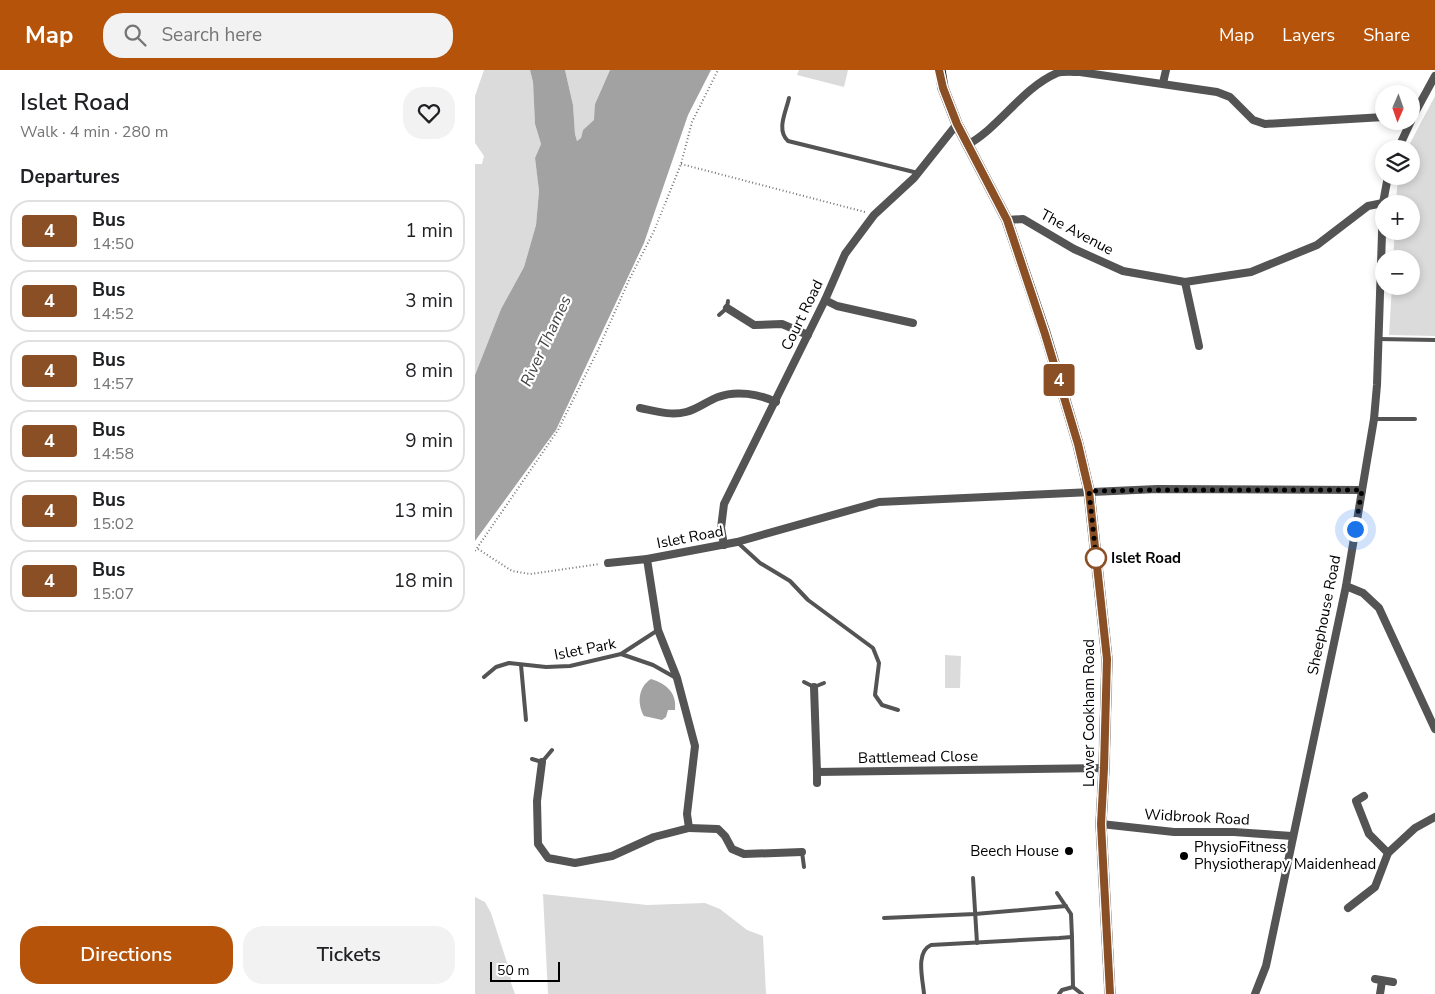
<!DOCTYPE html>
<html lang="en">
<head>
<meta charset="utf-8">
<style>
	body { margin:0; font-family:"Nunito Sans",sans-serif; background:#f2f2f2; color:#202124; height:100vh; display:flex; flex-direction:column; font-size:19px; white-space:nowrap }
	* { box-sizing:border-box; margin:0 }
	p { font-size:16px; color:#757577 }
	.icon { flex:none; width:28px; height:28px; fill:none; stroke:currentColor; stroke-width:2; stroke-linecap:round; stroke-linejoin:round }
	.map { position:relative; flex:1; overflow:hidden }
	.side { display:flex; flex-direction:column; background:#fff; width:475px }
	.side>* { flex:none }
	.badge { padding:0 10px; border-radius:4px; font-size:18px; line-height:32px }
	.needle { width:32px; rotate:182deg }
	.tools { position:absolute; left:900px; top:15px; display:grid; gap:10px }
	.tools a { display:grid; place-items:center; width:45px; height:45px; border-radius:50%; background:#fff; box-shadow:0 2px 8px #0003; font-size:25px }
	.scale { position:absolute; left:15px; bottom:12px; width:70px; box-sizing:border-box; padding-left:5px; border:2px solid #000; border-top:0; font-size:14px; line-height:18px; white-space:nowrap; color:#000; -webkit-text-stroke:4px #fff; paint-order:stroke }
	.you { position:absolute; width:25px; height:25px; margin:-12px; border:4px solid #fff; border-radius:50%; background:#1a73e8; box-shadow:0 0 0 8px #1a73e833 }
	.map>.badge { position:absolute; translate:-50% -50%; box-shadow:0 0 0 2px #fff }
	h2 { padding:0 20px; font-size:19px; line-height:45px }
	.round { display:grid; place-items:center; flex:none; width:52px; height:52px; border-radius:20px; background:#f2f2f2 }
	.headline { display:flex; align-items:center; justify-content:space-between; height:85px; padding:0 20px }
	h1 { font-size:24px; font-weight:600; line-height:38px }
	.cta { display:flex; gap:10px; margin-top:auto; padding:10px 20px }
	.cta a { flex:1; height:58px; border-radius:20px; background:#b45309; color:#fff; font-size:20px; font-weight:600; line-height:58px; text-align:center }
	.cta a+a { background:#f2f2f2; color:#202124 }
	ul { padding:0; list-style:none }
	li { display:flex; align-items:center; gap:15px; height:62px; margin:0 10px 8px; padding:0 10px; border:2px solid #e0e0e0; border-radius:20px }
	li div { flex:1 }
	li b { display:block; font-size:19px }
	li em { font-style:normal }
	li .badge { min-width:55px; font-weight:700; text-align:center }
	header { display:flex; align-items:center; gap:30px; box-sizing:border-box; height:70px; padding:0 25px; background:#b45309; color:#fff }
	header strong { font-size:24px }
	nav { display:flex; gap:28px; margin-inline-start:auto; font-size:18px }
	.search { width:350px; height:45px; background:#f2f2f2; display:flex; align-items:center; gap:12px; box-sizing:border-box; padding:0 18px; border-radius:20px; color:#757577; font-size:19px }
	main { display:flex; flex:1; min-height:0 }
	.map>svg:first-child { display:block }
</style>
</head>
<body>
<header>
<strong>Map</strong>
<div class="search"><svg class="icon" aria-label="search" viewBox="0 0 24 24"><circle cx="10" cy="10" r="6"/><path d="M15 15l6 6"/></svg>Search here</div>
<nav><a>Map</a><a>Layers</a><a>Share</a></nav>
</header>
<main>
<section class="side">
<div class="headline"><div><h1>Islet Road</h1><p>Walk · 4 min · 280 m</p></div><a class="round"><svg class="icon" aria-label="heart" viewBox="0 0 24 24"><path d="M12 20l-8-8c-3-5 5-10 8-4 3-6 11-1 8 4z"/></svg></a></div>
<h2>Departures</h2>
<ul>
<li><span class="badge" style="background:#8a4f25;color:#fff">4</span><div><b>Bus</b><p>14:50</p></div><em>1 min</em></li>
<li><span class="badge" style="background:#8a4f25;color:#fff">4</span><div><b>Bus</b><p>14:52</p></div><em>3 min</em></li>
<li><span class="badge" style="background:#8a4f25;color:#fff">4</span><div><b>Bus</b><p>14:57</p></div><em>8 min</em></li>
<li><span class="badge" style="background:#8a4f25;color:#fff">4</span><div><b>Bus</b><p>14:58</p></div><em>9 min</em></li>
<li><span class="badge" style="background:#8a4f25;color:#fff">4</span><div><b>Bus</b><p>15:02</p></div><em>13 min</em></li>
<li><span class="badge" style="background:#8a4f25;color:#fff">4</span><div><b>Bus</b><p>15:07</p></div><em>18 min</em></li>
</ul>
<div class="cta"><a>Directions</a><a>Tickets</a></div>
</section>
<div class="map">
<svg width="960" height="924" viewBox="0 0 960 924">
	<rect width="100%" height="100%" fill="#fff"/>
	<g fill="#dbdbdb">
		<path d="M9,0H55L58,12L60,54L66,74L60,88L64,121L61,155L49,197L26,239L0,305V94H7L9,86L0,73V26Z"/>
		<path d="M90,0H135L120,34V50L108,60L106,68L102,71L100,64L98,35Z"/>
		<path d="M324,0H373L369,17L322,5Z"/>
		<path d="M960,26V266L914,265L917,216H936V189H918L920,161H936V134H921L923,106H936V79H932Z"/>
		<path d="M470,585L486,586L485,618H470Z"/>
		<path d="M68,824L172,835L230,833L245,839L272,860L288,866L291,924H73Z"/>
		<path d="M0,827L10,832L16,843L36,905V913L40,924H0Z"/>
	</g>
	<g fill="#a2a2a2">
		<path d="M55,0H90L98,35L100,64L102,71L106,68L108,60L119,50L120,34L135,0H236L213,45L169,173L81,360L0,471V305L26,239L49,197L61,155L64,121L60,88L66,74L60,54L58,12Z"/>
		<path d="M176,609C192,614 202,623 200,640H193L191,647L187,650L169,646C162,634 163,617 176,609Z"/>
	</g>
	<g fill="none" stroke-linecap="round" stroke-linejoin="round">
		<g stroke="#dbdbdb" stroke-width="12">
			<path id="primary" d="M465,0L468,18L482,54L532,150L570,263L603,374L614,421L632,589L629,698L626,754L635,924"/>
		</g>
		<g stroke="#767676" stroke-width="2" stroke-dasharray="1 2.5" stroke-linecap="butt">
			<path d="M206,94L390,142"/>
			<path d="M3,479L37,501L55,504L125,494"/>
			<path d="M0,481L83,360L122,282L155,208L179,161L206,94L217,52L243,0"/>
		</g>
		<g stroke="#545454" stroke-width="4">
			<path d="M314,28C311,42 301,60 313,71L443,103"/>
			<path d="M244,245L252,238L253,231"/>
			<path d="M903,269L960,270"/>
			<path d="M899,349H940"/>
			<path d="M262,472L285,493L315,511L333,530L398,578L404,593L400,625L407,635L423,640"/>
			<path d="M146,584L178,595L201,608"/>
			<path d="M46,595L51,650"/>
			<path d="M9,607L21,597L34,593L71,597L95,596L146,584L183,560"/>
			<path d="M329,612L339,617L349,613"/>
			<path d="M57,689L67,692L77,680"/>
			<path d="M327,782L329,797"/>
			<path d="M498,808L502,873"/>
			<path d="M582,823L596,844L597,867"/>
			<path d="M409,848L500,844L591,836"/>
			<path d="M449,924C448,910 440,882 456,875L584,868L597,867L598,917"/>
			<path d="M584,924L587,920L598,917L607,924"/>
		</g>
		<g stroke="#545454" stroke-width="8">
			<path d="M688,13L691,0"/>
			<path d="M936,50L960,6"/>
			<path d="M492,75C525,57 547,18 582,3C588,1 598,2 605,2L742,22L755,27L778,50L790,54L909,47"/>
			<path d="M923,79L936,51"/>
			<path d="M532,150L548,149L599,179L648,201L710,212L776,202L842,175L893,136L908,133"/>
			<path d="M710,212L724,276"/>
			<path d="M350,230L362,236L438,253"/>
			<path d="M252,238L279,255L307,254L333,265"/>
			<path d="M165,338C180,341 196,346 211,342C223,339 232,331 243,327C261,320 284,324 301,332"/>
			<path d="M249,475L246,458L249,434L350,230L370,184L399,145L439,108L482,54"/>
			<path d="M172,489L262,472L404,432L682,419L887,420"/>
			<path d="M871,516L888,523L904,538L960,659"/>
			<path d="M339,617L342,702L629,698"/>
			<path d="M67,692L62,731L63,774L73,788L100,793L137,786L179,767L214,758L212,744L220,676L202,608L183,560L172,489L133,493"/>
			<path d="M342,702V713"/>
			<path d="M889,726L881,731L894,764L913,783"/>
			<path d="M626,754L699,762H759L817,766"/>
			<path d="M214,758L243,759L250,766L257,779L269,784L327,782"/>
			<path d="M873,838L900,817L913,783L940,758L960,747"/>
			<path d="M900,909L918,912"/>
			<path d="M780,924L791,896L871,516L899,349L902,315L908,133L913,106"/>
			<path d="M905,924L907,911"/>
		</g>
		<use href="#primary" stroke="#000" stroke-width="11"/>
	</g>
	<g fill="none" stroke-linecap="round" stroke-linejoin="round">
		<g stroke="#fff" stroke-width="11">
			<path id="line" d="M464,0L468,18L482,54L532,150L570,264L603,374L614,421L632,589L629,698L626,754L635,924"/>
		</g>
		<use href="#line" stroke="#8a4f25" stroke-width="8"/>
		<path stroke="#000" stroke-width="5" stroke-dasharray="0 9" d="M621,488L622,496L614,421L682,420H887L880,459"/>
	</g>
	<circle fill="#fff" stroke="#8a4f25" stroke-width="2.5" cx="621" cy="488" r="10"/>
	<g fill="#000" stroke="#fff" stroke-width="2">
		<circle cx="594" cy="781" r="5"/>
		<circle cx="709" cy="786" r="5"/>
	</g>
	<g text-anchor="middle" dominant-baseline="central" stroke-width="4.5" stroke-linejoin="round" paint-order="stroke">
		<g font-size="15" fill="#000" stroke="#fff">
			<text transform="translate(602 162) rotate(28)">The Avenue</text>
			<text transform="translate(327 245) rotate(-64)">Court Road</text>
			<text transform="translate(215 467) rotate(-11)">Islet Road</text>
			<text transform="translate(849 545) rotate(-79)">Sheephouse Road</text>
			<text transform="translate(110 579) rotate(-11)">Islet Park</text>
			<text transform="translate(614 643) rotate(-90)">Lower Cookham Road</text>
			<text transform="translate(443 687) rotate(-1)">Battlemead Close</text>
			<text transform="translate(722 747) rotate(3)">Widbrook Road</text>
		</g>
		<g font-size="15" font-weight="bold" fill="#000" stroke="#fff" text-anchor="start">
			<text x="636" y="488">Islet Road</text>
		</g>
		<g font-size="15" fill="#000" stroke="#fff" text-anchor="start">
			<text x="719" y="777">PhysioFitness<tspan x="719" dy="17">Physiotherapy Maidenhead</tspan></text>
			<text x="584" y="781" text-anchor="end">Beech House</text>
		</g>
		<g font-size="16" font-style="italic" fill="#434343" stroke="#fff">
			<text transform="translate(71 271) rotate(-65)">River Thames</text>
		</g>
	</g>
</svg>
<div class="tools">
<a><svg class="needle" viewBox="-14 -14 28 28"><path d="M0-13l5 13h-10z" fill="#e53935"/><path d="M0 13l5-13h-10z" fill="#757577"/></svg></a>
<a><svg class="icon" aria-label="layers" viewBox="0 0 24 24"><path d="M12 4l9 5-9 5-9-5zM3 14l9 5 9-5"/></svg></a>
<a>+</a>
<a>−</a>
</div>
<div class="scale">50 m</div>
<div class="you" style="left:880px;top:459px"></div>
<b class="badge" style="left:584px;top:310px;background:#8a4f25;color:#fff">4</b>
</div>
</main>
</body>
</html>
